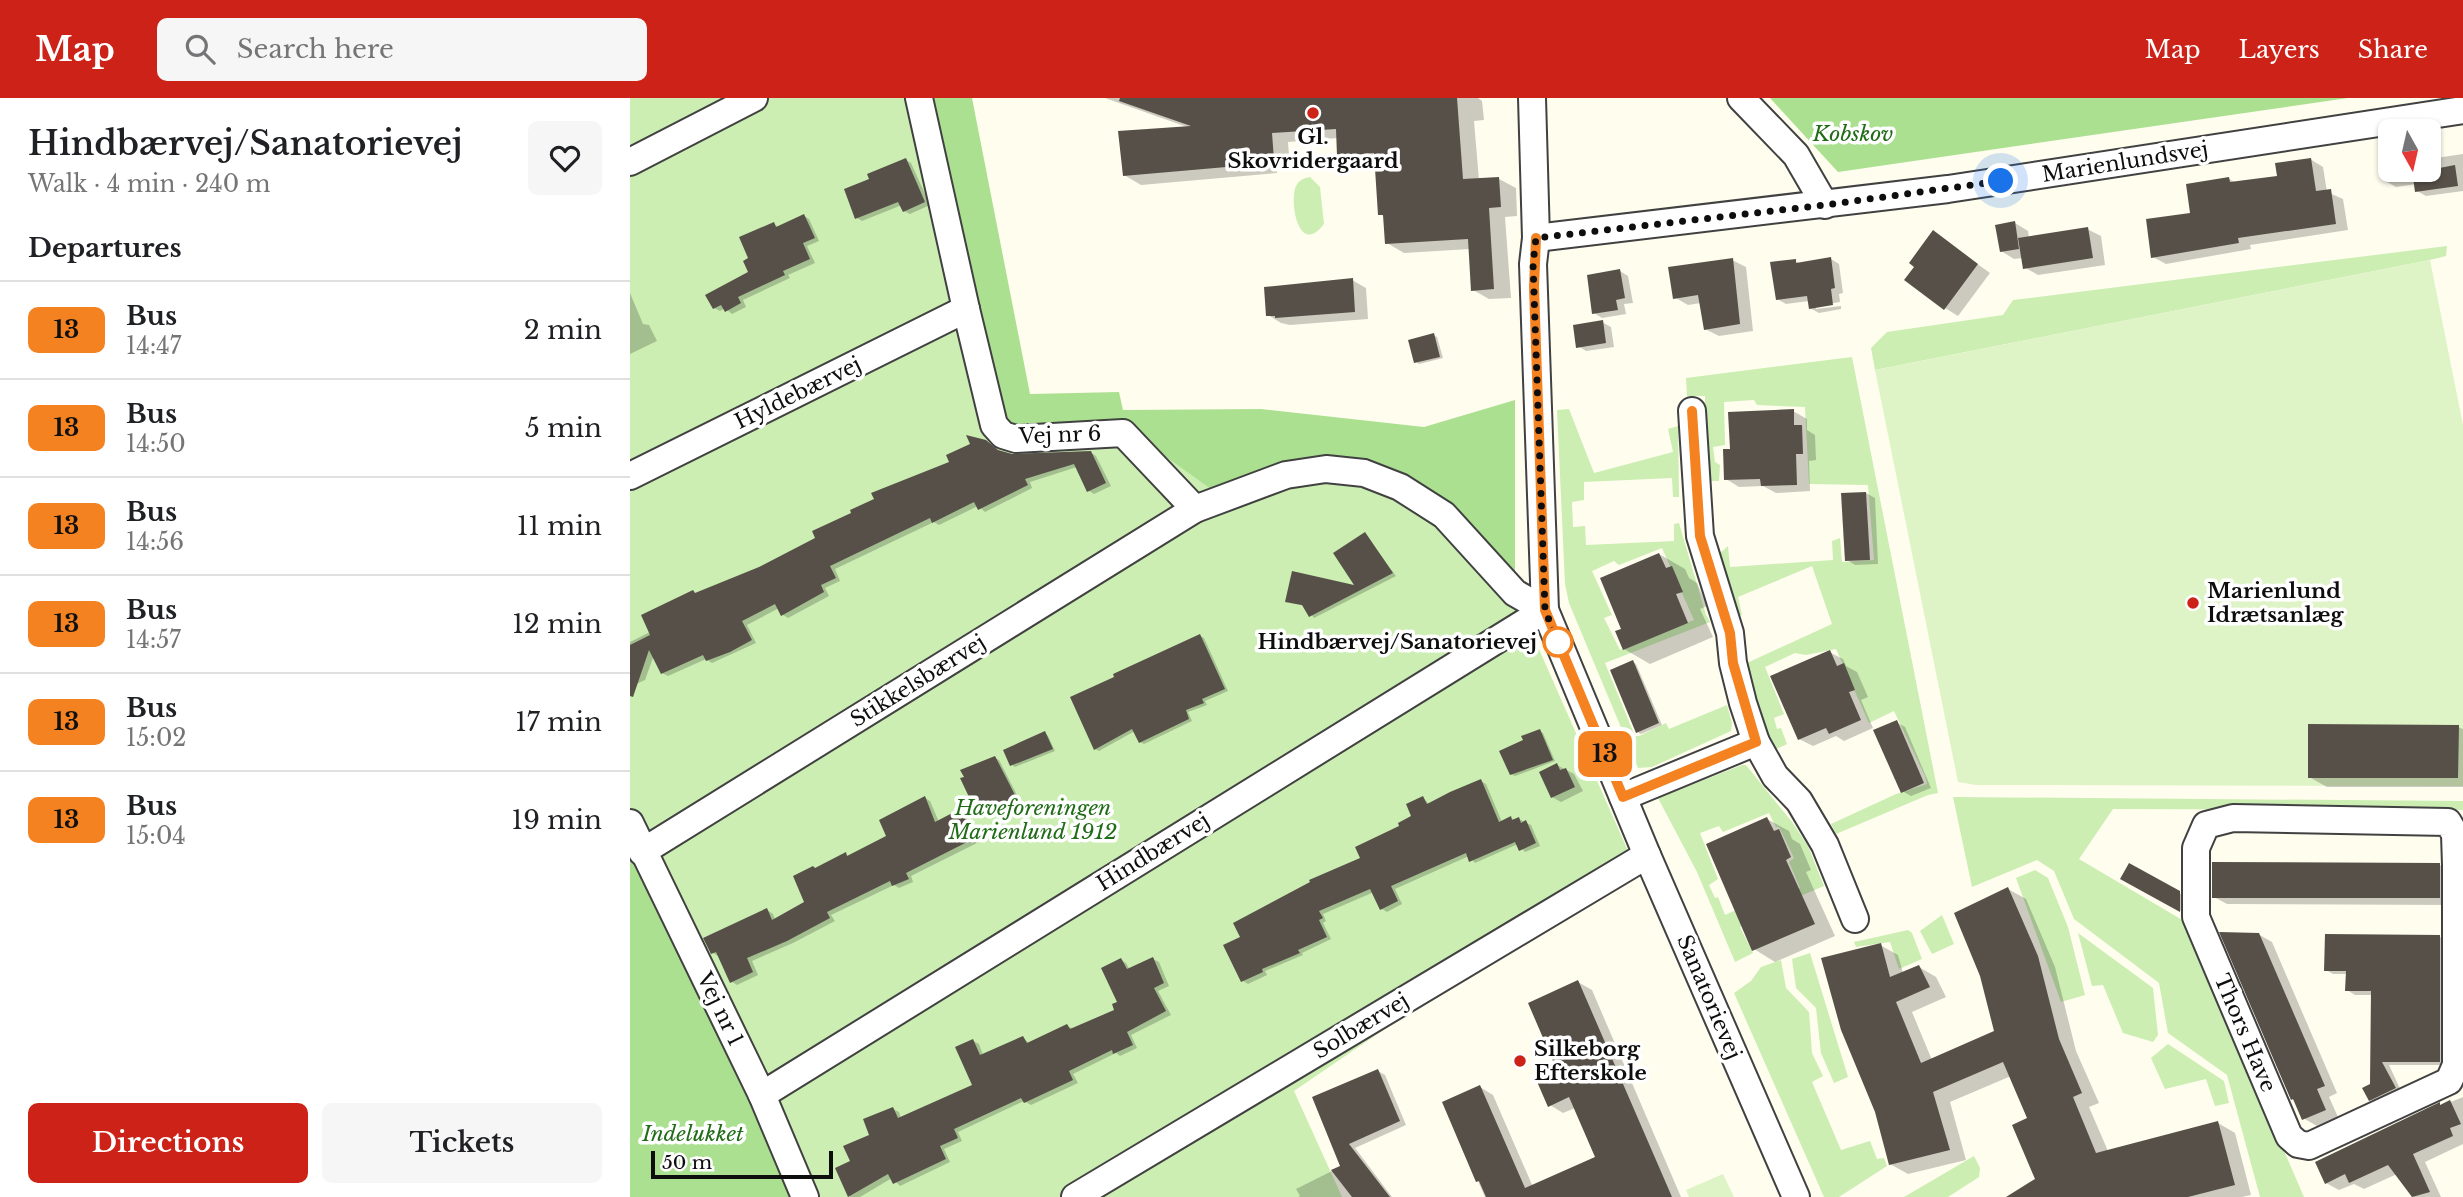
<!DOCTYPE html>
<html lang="en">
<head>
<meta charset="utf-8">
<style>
	body { margin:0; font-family:"Libre Baskerville",serif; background:#f6f6f6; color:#202124; height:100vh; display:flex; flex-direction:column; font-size:26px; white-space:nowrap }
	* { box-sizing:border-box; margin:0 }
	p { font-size:23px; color:#757577 }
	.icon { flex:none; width:38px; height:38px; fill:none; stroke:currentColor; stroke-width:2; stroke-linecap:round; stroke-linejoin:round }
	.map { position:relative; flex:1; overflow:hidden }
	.sheet { display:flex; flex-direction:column; background:#fff; width:630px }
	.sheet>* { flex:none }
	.badge { padding:0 14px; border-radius:10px; font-size:24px; line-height:46px }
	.needle { width:46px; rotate:172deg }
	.controls { position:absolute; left:1748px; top:21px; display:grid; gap:14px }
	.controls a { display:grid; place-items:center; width:63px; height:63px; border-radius:10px; background:#fff; box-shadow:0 2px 5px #0004; font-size:35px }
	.scale { position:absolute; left:21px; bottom:18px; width:182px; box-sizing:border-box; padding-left:7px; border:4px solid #0e0e0e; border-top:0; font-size:19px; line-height:24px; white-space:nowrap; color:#0e0e0e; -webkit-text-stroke:5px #fff; paint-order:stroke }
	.you { position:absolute; width:35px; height:35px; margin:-18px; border:5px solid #fff; border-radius:50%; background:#1a73e8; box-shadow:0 0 0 10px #1a73e833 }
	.map>.badge { position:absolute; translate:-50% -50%; box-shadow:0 0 0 4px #fff }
	h2 { padding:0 28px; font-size:26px; line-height:63px }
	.round { display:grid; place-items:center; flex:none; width:74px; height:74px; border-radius:10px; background:#f6f6f6 }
	.overview { display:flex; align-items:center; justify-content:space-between; height:119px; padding:0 28px }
	h1 { font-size:33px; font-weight:600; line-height:52px }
	.primary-button { display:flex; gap:14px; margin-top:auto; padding:14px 28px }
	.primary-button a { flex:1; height:80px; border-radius:10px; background:#cc2218; color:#fff; font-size:28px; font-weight:600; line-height:80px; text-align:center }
	.primary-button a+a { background:#f6f6f6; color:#202124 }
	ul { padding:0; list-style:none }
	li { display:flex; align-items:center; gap:21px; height:98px; padding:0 28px; border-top:2px solid #e0e0e0 }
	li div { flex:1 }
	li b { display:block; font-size:26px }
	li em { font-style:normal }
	li .badge { min-width:77px; font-weight:700; text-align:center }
	header { display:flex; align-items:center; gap:42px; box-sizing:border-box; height:98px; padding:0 35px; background:#cc2218; color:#fff }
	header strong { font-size:33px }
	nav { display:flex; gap:38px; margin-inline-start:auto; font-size:24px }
	.search { width:490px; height:63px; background:#f6f6f6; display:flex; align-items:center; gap:18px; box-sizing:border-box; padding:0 24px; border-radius:10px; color:#757577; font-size:26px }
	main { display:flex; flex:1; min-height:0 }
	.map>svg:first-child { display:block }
</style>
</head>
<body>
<header>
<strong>Map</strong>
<div class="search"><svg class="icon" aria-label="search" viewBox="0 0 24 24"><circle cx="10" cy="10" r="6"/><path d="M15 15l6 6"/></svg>Search here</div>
<nav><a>Map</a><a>Layers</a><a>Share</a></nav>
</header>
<main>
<section class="sheet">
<div class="overview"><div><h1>Hindbærvej/Sanatorievej</h1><p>Walk · 4 min · 240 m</p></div><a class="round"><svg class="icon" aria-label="heart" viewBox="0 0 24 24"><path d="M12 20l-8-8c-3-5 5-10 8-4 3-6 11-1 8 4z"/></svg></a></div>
<h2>Departures</h2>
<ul>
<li><span class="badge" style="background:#f58220;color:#111">13</span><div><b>Bus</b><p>14:47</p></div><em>2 min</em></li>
<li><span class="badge" style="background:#f58220;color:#111">13</span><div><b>Bus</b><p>14:50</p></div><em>5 min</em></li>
<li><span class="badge" style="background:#f58220;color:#111">13</span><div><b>Bus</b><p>14:56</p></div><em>11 min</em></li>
<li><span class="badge" style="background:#f58220;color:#111">13</span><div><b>Bus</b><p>14:57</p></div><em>12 min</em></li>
<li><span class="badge" style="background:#f58220;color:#111">13</span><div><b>Bus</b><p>15:02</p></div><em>17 min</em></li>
<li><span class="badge" style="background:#f58220;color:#111">13</span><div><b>Bus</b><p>15:04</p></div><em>19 min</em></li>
</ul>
<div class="primary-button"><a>Directions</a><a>Tickets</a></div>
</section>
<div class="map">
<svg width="1833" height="1099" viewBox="0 0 1833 1099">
	<rect width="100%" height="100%" fill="#fffdee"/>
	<g fill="#cceeb3" fill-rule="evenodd">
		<path d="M0,0H302L372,316L681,363L821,410L897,524L1002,762L664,993L712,1099H162L0,742Z"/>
		<path d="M680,79L690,89L694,126C668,160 659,102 666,88C669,82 674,80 680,79Z"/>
		<path d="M1817,148L1816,158L1800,162L1245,272L1241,250L1257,234L1373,217L1383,202Z"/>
		<path d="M1222,259L1308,695L1298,697L1206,736L1201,726L1266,696L1297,686L1295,678L1264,613L1239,625L1206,551L1176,557L1165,555L1135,569L1154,616L1144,620L1147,631L1151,630L1157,646L1144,652L1130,619L1117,565L1202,526L1182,468L1108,499L1112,517L1109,518L1088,457L1098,448L1100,469L1203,462L1202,443L1210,440L1212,464L1244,462L1238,387L1179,386L1175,309L1127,307L1124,302L1094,304L1095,347L1083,349L1085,364L1090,367L1089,383H1076L1075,298H1057L1056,280Z"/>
		<path d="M939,311L964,375L1043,354L1038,331L1048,328L1049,399H1043L1042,380L954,384V402L942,404L943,429L955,428L956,447L1044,443V426L1049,425L1076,517L1080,524L975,565L1005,638H1009L1036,625L1039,631L1097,607L1102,625L1101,633L1022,669L1008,670L939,505L935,486L927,312ZM1032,450L1064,522L990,552L974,520L982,517L962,473L984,463L989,467Z"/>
		<path d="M1112,667H1116L1162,724L1178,748L1194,788L1168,799L1145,801L1170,790L1159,764L1164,760L1149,729H1146L1139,715L1093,734L1089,728L1070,735L1088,781L1079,787L1085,800L1088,799L1095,817L1130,801L1140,815L1110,829L1123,855L1105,864L1067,774L1028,700Z"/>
		<path d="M1323,699L1833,703V712L1483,711L1449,761L1554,823L1674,1099H1630L1597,977L1538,935L1529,885L1444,821L1424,773L1407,762L1342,789Z"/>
		<path d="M1405,772L1418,780L1438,829L1455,897L1431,904L1386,780Z"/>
		<path d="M1312,817L1324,846L1302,856L1290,833Z"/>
		<path d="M1278,832L1282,835L1292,861L1269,871L1260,844L1226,849L1224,844Z"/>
		<path d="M1448,835L1523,890L1528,937L1523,944L1493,935L1473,887L1462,888Z"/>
		<path d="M1180,855L1218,979L1204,985L1191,955L1186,910L1166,890L1162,861Z"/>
		<path d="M1151,862L1156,890L1179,914L1182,955L1193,978L1182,984L1211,1052L1240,1043L1247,1061L1254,1060L1257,1068L1209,1099H1194L1104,895L1121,883L1131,869Z"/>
		<path d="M1538,946L1594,983L1599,1005L1585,1008L1576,981L1535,991L1521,960Z"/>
		<path d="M1344,1058L1350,1070L1349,1079L1318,1099H1274Z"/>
	</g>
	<g fill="#ace091">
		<path d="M302,0H342L400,296L489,294L493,312L631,311L794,329L885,302V484L821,410L681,363L581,391L497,331L375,329Z"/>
		<path d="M1140,0H1718L1208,74Z"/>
		<path d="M0,742L162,1099H0Z"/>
	</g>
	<g fill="#dff4c6">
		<path d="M1800,162L1833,327V688L1346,687L1328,684L1245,272Z"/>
		<path d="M1093,1076L1104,1099H1059L1056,1092Z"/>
	</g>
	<g fill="#0003">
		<path d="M475,0H848L852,3L854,22L844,23L849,82L869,81L886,90L887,118L875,119L881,200L859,201L843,192L840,151L774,155L757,145L755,119L750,116L746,65L726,67L709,57L708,40L658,44L660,71L647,72V75L511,87L494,77L560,30Z"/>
		<path d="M1833,56V93L1796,98L1787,93L1786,86L1766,89L1757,84L1754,65L1760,64V72H1799V61Z"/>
		<path d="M1680,61L1693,69L1697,94L1713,101L1718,132L1620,147L1621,151L1536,166L1523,159L1599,81L1606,85L1649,79Z"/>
		<path d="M276,62L281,65L300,107L280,116L274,113L272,107L232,123L227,120L241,82Z"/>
		<path d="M174,118L179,121L189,143L177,148L185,165L158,177L160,180L113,202L116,209L102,216L95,210L90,213L84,210L120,175L121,161L144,126L150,130Z"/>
		<path d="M1385,125L1398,133L1399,140L1457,131L1471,138L1475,167L1408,177L1394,169L1393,160L1384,161L1371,153Z"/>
		<path d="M1304,135L1360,175L1328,218L1315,210L1286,168Z"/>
		<path d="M1201,161L1209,166L1213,195L1209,196L1210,204L1186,208V211L1211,208V211L1189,215L1180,210L1179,203L1156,206L1147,201L1165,163L1171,166Z"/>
		<path d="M1102,162L1116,169L1123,233L1089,238L1075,231L1071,205L1058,207L1044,199Z"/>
		<path d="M990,173L998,178L1003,205L994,206L996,216L972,220L964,215Z"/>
		<path d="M722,182L736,190L738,221L660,227L651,225L638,217Z"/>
		<path d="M0,195L13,226L19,227L27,243L0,256Z"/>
		<path d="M972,224L981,229L984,249L956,253L948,248Z"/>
		<path d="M803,237L807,239L813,260L789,266L786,264Z"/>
		<path d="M1163,313L1177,321V332L1185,337L1186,362L1179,363L1180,393L1146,395L1133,388L1109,389L1096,381L1102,353Z"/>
		<path d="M370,354L382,358L460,354L466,358L481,388L464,396L459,393L447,369L400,384L402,390L355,414L348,408L309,427L304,424L205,471L210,483L195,490L199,498L158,520L153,517L149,510L117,527L126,545L82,565L76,561L38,578L32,575L24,557L15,582L0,589V544L20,534L63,494L67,496L130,470Z"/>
		<path d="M1236,395L1245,400L1248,466L1225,467L1217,462Z"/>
		<path d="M735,436L766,478L684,520L675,508L661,505L728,490Z"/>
		<path d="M1029,456L1055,471L1059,480L1067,485L1077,508L1070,511L1083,539L1020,566L994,551Z"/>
		<path d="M570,538L574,540L598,593L575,603L577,607L558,614L562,623L514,646L510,644L505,633L469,653L465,651Z"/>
		<path d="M1199,554L1213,561L1216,568L1227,574L1238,599L1231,602L1243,630L1214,643L1206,638L1183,648L1169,641Z"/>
		<path d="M1003,564L1006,566L1032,627L1011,636L1007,634Z"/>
		<path d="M1266,624L1275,629L1301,690L1281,698L1272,693Z"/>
		<path d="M1828,629L1833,631V689H1697L1679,679Z"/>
		<path d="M910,633L913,635L925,663L885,678L881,676L895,643Z"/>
		<path d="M415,635L418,638L425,653L385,669L382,667Z"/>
		<path d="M365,660L369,662L389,701L353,719L350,717Z"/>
		<path d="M927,667L944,676L953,693L931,704L922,699Z"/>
		<path d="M851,683L856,686L872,724L881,720L885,722L889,721L901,727L910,748L895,754L888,746L845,765L839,758L765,791L772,806L757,814L752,811L744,794L693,816L696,823L693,825L701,841L672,855L673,857L635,873L637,877L618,886L613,883L732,760L783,718L793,700L800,707Z"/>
		<path d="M295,700L300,703L309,724L329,713L335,717L349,744L281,778L283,784L269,790L264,787L201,817L205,823L163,845L122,863L128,877L107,887L101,883L88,858L83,855L137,812L143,816L145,822L176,805L186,771L215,756L220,759L258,739Z"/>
		<path d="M1137,721L1159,733L1162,741L1170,746L1181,772L1176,774L1205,838L1145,864L1124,851Z"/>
		<path d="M1499,767L1558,800V817L1492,780Z"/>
		<path d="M1810,767L1823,774V807L1597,806L1584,799Z"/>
		<path d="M1378,791L1396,801L1425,869L1446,953L1469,1005L1459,1009L1478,1053L1588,1025L1605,1035L1621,1097L1612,1099H1380L1407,1082L1400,1021L1381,978L1320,1004L1336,1062L1278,1076L1260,1066L1250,847L1268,857L1273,875L1289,869L1306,879L1316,899L1282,914L1302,962L1366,934Z"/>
		<path d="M1628,836L1642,844L1707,995L1699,999L1708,1019L1687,1028L1673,1020L1666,1003L1662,1001Z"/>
		<path d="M1810,839L1818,844V967H1759L1772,995L1748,1006L1740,1002L1743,897H1725L1717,892L1718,876H1703L1696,872Z"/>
		<path d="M523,861L529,864L539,888L528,893L541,917L501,937L507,950L490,958L486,955L443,976L448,985L401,1007L394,1003L328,1034L332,1043L314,1051L320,1064L270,1088L262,1080L230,1099H220L207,1071L222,1064L263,1011L269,1014L271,1020L345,988L343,943L349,946L353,957L393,940L400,946L437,928L444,931L487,913L489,904L491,862L496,865L500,872Z"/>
		<path d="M948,884L962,892L1051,1099H855L814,1005L850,989L863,997L903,1089L967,1060L945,1010L933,1015L920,1007Z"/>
		<path d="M748,973L755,977L776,1027L725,1050L762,1099H668L670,1098L666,1091L712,1068L684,1000Z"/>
		<path d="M1833,999V1046L1795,1064L1811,1099H1783L1767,1076L1734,1091L1724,1086L1709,1092L1696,1085L1811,1008Z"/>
	</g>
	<g fill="#575049">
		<path d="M490,0H827L833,81L869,79L871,109L859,110L864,191L841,193L838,141L755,146L753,117H748L744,55L707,58L706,31L642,35L644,62L631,63V66L493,78L488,33L561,28L489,3Z"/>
		<path d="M276,60L295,104L273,114L268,104L225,121L214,91L239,81L237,76Z"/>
		<path d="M1681,60L1686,93L1701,91L1706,126L1608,140L1609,145L1521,160L1516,121L1560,115L1556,86L1599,79L1600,84L1647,78L1645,65Z"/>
		<path d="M1825,67L1828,88L1785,94L1782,72H1799Z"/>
		<path d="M174,116L185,140L173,145L180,161L153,173L155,177L108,199L111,205L95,214L91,207L83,211L75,197L118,174L113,163L118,160L109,139L144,124L146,129Z"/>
		<path d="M1385,123L1389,151L1370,154L1365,127Z"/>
		<path d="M1458,129L1463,160L1393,171L1388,140Z"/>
		<path d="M1303,132L1348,166L1314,212L1274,182L1284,169L1279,165Z"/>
		<path d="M1201,159L1205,190L1201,191L1203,207L1179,211L1177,198L1146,202L1140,164L1166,161V165Z"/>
		<path d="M1103,160L1110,226L1074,232L1068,197L1043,201L1038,169Z"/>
		<path d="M990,171L995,200L986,202L988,212L962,216L957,177Z"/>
		<path d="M723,180L725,214L645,220V218H636L634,189Z"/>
		<path d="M973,222L976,245L946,250L943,227Z"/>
		<path d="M804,235L810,259L784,265L778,242Z"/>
		<path d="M1164,311V327H1172L1173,356H1166L1167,387L1131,388L1130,381L1094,382L1093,351H1100L1098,314Z"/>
		<path d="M336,337L356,342L368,352L382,356L461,353L476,385L457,394L444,366L395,381L398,387L348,412L344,404L302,425L300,420L200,468L206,480L191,487L194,494L151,518L145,506L112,523L122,542L100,554L76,563L73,557L31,576L19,552L3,599L0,598V547L20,537L11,517L63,492L65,495L129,469L185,440L182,433L221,415L220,412L244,401L241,395L319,364L316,357L340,346Z"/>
		<path d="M1236,394L1240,462L1215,463L1211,395Z"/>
		<path d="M735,434L763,475L679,519L672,507L655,504L662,473L724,487L703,455Z"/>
		<path d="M1029,455L1036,470L1042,468L1053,494L1046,496L1058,525L993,552L985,533L991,531L970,480Z"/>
		<path d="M570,536L595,591L572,601L574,605L556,612L559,621L509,645L502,631L464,652L440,599L484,579L483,576Z"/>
		<path d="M1200,552L1207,568L1214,565L1225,592L1219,594L1231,622L1199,636L1196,630L1168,642L1140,578Z"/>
		<path d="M1003,562L1029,625L1006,635L980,572Z"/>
		<path d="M1267,622L1294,685L1271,695L1243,632Z"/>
		<path d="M1678,626L1829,627L1828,680H1678Z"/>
		<path d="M910,631L923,662L880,677L869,653L893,642L891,638Z"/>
		<path d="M415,633L423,651L380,668L373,652Z"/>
		<path d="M365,658L386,699L348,718L330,680L334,679L330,672Z"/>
		<path d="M927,665L930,672L936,670L945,689L921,700L909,674Z"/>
		<path d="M851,681L869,724L881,718L882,722L889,719L891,725L896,722L906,745L889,753L885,744L839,764L836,755L761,788L768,803L750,812L740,791L689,813L693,820L689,822L697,839L668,852L670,855L632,871L633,874L611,884L593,847L610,839L603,825L680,784L679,782L730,760L725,749L769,728L768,725L781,718L776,706L793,698L797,706L820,694Z"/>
		<path d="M295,698L305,724L330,711L345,740L276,775L279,781L262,788L260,783L197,814L200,820L157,843L117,860L123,874L100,885L86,854L81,856L73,840L137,810L142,822L174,804L163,778L183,768L185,770L216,754L217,758L256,738L249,722Z"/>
		<path d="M1137,719L1144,733L1149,731L1161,759L1156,762L1185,826L1122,853L1076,746Z"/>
		<path d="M1582,764L1810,765V800H1582Z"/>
		<path d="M1499,765L1550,793V814L1490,781Z"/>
		<path d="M1378,789L1408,858L1429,941L1452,995L1443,999L1466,1055L1588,1023L1605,1087L1558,1099H1376L1405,1081L1382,1027L1397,1020L1373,964L1303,994L1320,1052L1259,1067L1245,1014L1211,932L1191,860L1251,845L1260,879L1289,867L1300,889L1266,904L1291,965L1364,933L1350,878L1324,815Z"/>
		<path d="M1589,834L1629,835L1695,988L1687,991L1696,1012L1672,1022L1663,1001L1661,1002Z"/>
		<path d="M1695,836L1810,837V964H1752L1766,990L1739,1003L1732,990L1740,986L1741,893H1715L1716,873H1694Z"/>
		<path d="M523,859L534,885L524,890L536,913L497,934L503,947L483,956L482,952L439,973L443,982L394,1005L391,1000L324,1031L328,1040L310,1048L316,1061L263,1086L258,1076L218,1099L205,1070L220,1063L213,1048L239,1037L233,1021L263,1009L268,1020L342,987L325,949L343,941L350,957L393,938L397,945L437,926L440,931L484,912L482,906L487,904L471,870L491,860L497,871Z"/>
		<path d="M948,882L1042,1099H856L849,1083L846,1084L812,1004L850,987L895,1090L965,1059L939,999L918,1009L905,979L926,970L898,905Z"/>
		<path d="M748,971L770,1023L719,1046L760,1099H722L701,1072L710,1068L682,999Z"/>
		<path d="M1820,1002L1831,1026L1820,1030L1823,1038L1783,1056L1800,1094L1782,1099L1758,1067L1719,1085L1715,1076L1695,1086L1685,1064L1810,1004V1007Z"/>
	</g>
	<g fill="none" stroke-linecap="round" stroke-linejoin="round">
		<g stroke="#414141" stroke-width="30">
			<g id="minor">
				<path d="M902,0L906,140L903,166L915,512L1017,757L1166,1099"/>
				<path d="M1111,0L1166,57L1195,107"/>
				<path d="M0,64L124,0"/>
				<path d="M906,140L1318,91L1833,12"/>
				<path d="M1062,313L1070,438L1100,535L1103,565L1113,605L1126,644L1145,678L1169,703L1195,747L1225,821"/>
				<path d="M0,378L336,211"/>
				<path d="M993,699L1126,644"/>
				<path d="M1603,720L1818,724L1825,736L1826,767V967L1819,983L1679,1048L1668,1046L1659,1038L1566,819V750L1576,727Z"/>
				<path d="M0,725L132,997L175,1099"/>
				<path d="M12,754L565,411"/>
				<path d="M132,997L915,512L885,495L814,417L770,389L734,375L696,371L656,377L565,411L493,335L386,341L373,337L364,327L336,211L289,0"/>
				<path d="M445,1099L1017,757"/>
			</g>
		</g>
		<use href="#minor" stroke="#fff" stroke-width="26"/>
	</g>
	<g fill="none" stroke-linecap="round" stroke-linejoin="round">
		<g stroke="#fff" stroke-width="16">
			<path id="line" d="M906,140L904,189L915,512L993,699L1126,644L1103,565L1100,535L1070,438L1062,313"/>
		</g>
		<use href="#line" stroke="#f58220" stroke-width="10"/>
		<path stroke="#0e0e0e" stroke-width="7" stroke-dasharray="0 12.6" d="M928,544L915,512L903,166L906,140L1195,107L1371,83"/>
	</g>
	<g fill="#cc2218" stroke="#fff" stroke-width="2.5">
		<circle cx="683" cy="15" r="7"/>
		<circle cx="1563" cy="505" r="7"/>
		<circle cx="890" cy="963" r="7"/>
	</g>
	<circle fill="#fff" stroke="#f58220" stroke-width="3.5" cx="928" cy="544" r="14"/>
	<g text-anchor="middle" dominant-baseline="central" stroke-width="7" stroke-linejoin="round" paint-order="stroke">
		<g font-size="21" font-style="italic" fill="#206c17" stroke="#fff">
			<text x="1223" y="36">Kobskov</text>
			<text x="403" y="710">Haveforeningen<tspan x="403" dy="24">Marienlund 1912</tspan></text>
			<text x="63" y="1036">Indelukket</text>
		</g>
		<g font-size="21" font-weight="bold" fill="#0e0e0e" stroke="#fff" text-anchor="start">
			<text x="683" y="39" text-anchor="middle">Gl.<tspan x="683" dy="24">Skovridergaard</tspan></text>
			<text x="1577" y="493">Marienlund<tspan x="1577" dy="24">Idrætsanlæg</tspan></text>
			<text x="904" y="951">Silkeborg<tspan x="904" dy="24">Efterskole</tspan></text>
		</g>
		<g font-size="21" fill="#0e0e0e" stroke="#fff">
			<text transform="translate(1495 64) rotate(-9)">Marienlundsvej</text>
			<text transform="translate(168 295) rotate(-26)">Hyldebærvej</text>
			<text transform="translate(430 337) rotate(-2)">Vej nr 6</text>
			<text transform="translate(288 583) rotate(-32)">Stikkelsbærvej</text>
			<text transform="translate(523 754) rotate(-32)">Hindbærvej</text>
			<text transform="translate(1079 899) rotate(67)">Sanatorievej</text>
			<text transform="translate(90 911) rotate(64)">Vej nr 1</text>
			<text transform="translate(731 928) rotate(-31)">Solbærvej</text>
			<text transform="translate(1615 935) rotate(67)">Thors Have</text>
		</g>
		<g font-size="21" font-weight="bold" fill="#0e0e0e" stroke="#fff" text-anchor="end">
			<text x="907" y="544">Hindbærvej/Sanatorievej</text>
		</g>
	</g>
</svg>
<div class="controls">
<a><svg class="needle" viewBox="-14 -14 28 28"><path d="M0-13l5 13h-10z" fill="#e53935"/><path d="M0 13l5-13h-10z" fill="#757577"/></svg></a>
</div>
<div class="scale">50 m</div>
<div class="you" style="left:1371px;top:83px"></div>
<b class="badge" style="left:975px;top:656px;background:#f58220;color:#111">13</b>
</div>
</main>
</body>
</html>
